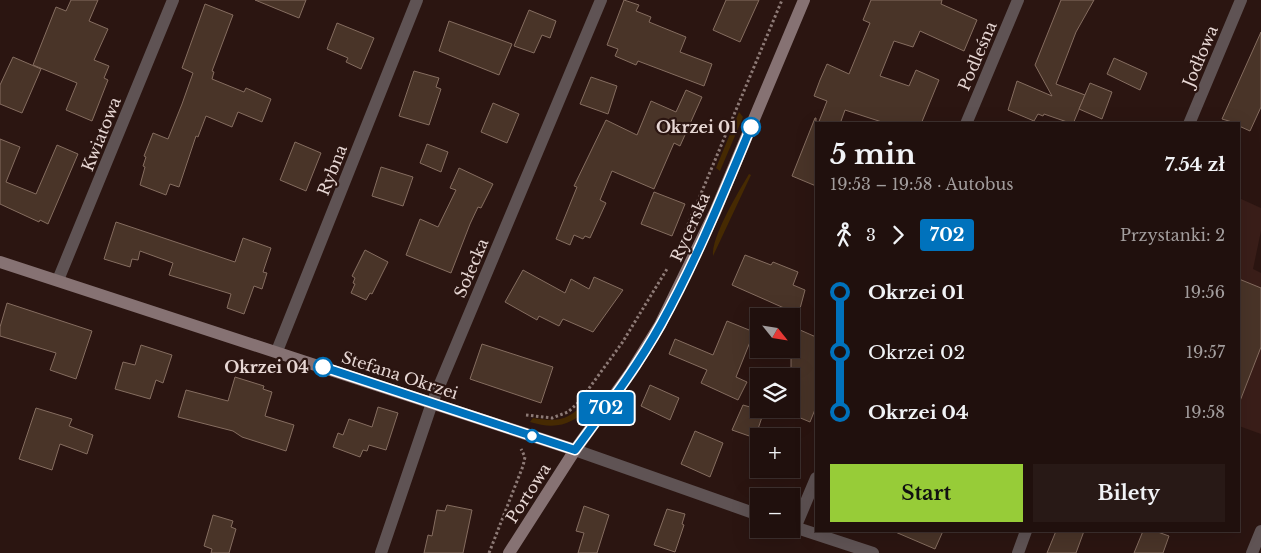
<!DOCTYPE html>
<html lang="pl">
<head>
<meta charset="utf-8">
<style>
	body { margin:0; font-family:"Libre Baskerville",serif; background:#281916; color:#f1f3f6; height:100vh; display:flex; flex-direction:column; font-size:19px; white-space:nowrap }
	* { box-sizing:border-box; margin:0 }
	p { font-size:16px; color:#a29d9d }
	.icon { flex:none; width:28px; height:28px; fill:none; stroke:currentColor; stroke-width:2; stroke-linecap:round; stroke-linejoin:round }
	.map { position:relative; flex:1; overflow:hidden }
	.side { position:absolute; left:815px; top:122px; width:425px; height:410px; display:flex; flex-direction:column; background:#20100d; border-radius:0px; box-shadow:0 5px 20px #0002,0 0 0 1px #3d302e }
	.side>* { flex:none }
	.badge { padding:0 10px; border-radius:4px; font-size:18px; line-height:32px }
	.needle { width:32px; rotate:120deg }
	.controls { position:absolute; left:750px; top:308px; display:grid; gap:10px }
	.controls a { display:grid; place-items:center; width:50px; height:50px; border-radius:0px; background:#20100d; box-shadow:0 5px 20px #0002,0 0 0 1px #3d302e; font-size:25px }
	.map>.badge { position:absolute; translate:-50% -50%; box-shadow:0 0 0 2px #fff }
	.legs { display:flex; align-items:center; gap:8px; height:55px; padding:0 15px; font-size:16px }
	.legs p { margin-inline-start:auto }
	.headline { display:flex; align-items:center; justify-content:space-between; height:85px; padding:0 15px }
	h1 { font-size:28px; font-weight:700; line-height:38px }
	.button { display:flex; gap:10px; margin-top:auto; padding:10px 15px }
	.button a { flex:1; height:58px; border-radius:0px; background:#97cc38; color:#111; font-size:20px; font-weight:700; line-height:58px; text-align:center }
	.button a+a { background:#281916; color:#f1f3f6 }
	ul { padding:0 15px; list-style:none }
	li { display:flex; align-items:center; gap:18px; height:60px; font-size:19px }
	li i { display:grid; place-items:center; width:8px; height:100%; margin:0 6px; background:currentColor }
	li i::after { content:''; width:12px; height:12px; margin:-6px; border:4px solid; border-radius:50%; background:#20100d }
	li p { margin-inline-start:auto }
	li:first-child i { background:linear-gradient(#0000 50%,currentColor 0) }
	li:last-child i { background:linear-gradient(currentColor 50%,#0000 0) }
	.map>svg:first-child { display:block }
</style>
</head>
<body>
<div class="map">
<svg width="1261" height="553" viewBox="0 0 1261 553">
	<rect width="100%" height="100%" fill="#2b1511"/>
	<path fill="#3a1e19" d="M1239,198L1261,208V231L1253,269L1261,273V434L1239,426Z"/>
	<g fill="#462a02">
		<path d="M739,112L743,117L720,171L716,168Z"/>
		<path d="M749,174L751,175L713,256C711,237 739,191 749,174Z"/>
		<path d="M585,401L591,405C573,425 556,430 530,422L533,418C556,422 570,421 585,401Z"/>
	</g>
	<g fill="#493428" stroke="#856d60">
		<path d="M71,0H98L89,21L108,29L94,60L109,66L104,78L108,80L92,121L66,110L77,83L33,65L56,7L66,11Z"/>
		<path d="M255,0H306L299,18Z"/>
		<path d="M624,0L639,5L636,11L651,17L649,22L686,37L680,52L712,64L704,86L638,61L636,65L615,56L618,49L607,45Z"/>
		<path d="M726,0H759L740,42L713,30Z"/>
		<path d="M871,0H942L941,4L977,20L964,51L920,31L913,47L894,41L880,76L909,86L916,70L939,80L921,124H888L845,110L840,124H818L827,101L814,96L820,80L827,64L849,74L870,23L863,20Z"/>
		<path d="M1061,0H1094L1076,32L1056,84L1085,95L1073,124L1044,114L1043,116L1038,114L1034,121L1008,110L1017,81L1052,96L1035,65Z"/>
		<path d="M205,4L233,15L212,71L214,72L212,79L244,92L246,88L271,99L262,122L238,112L232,127L206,116L198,137L196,136L179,187L170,184L166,195L140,185L145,167L143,166L146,157L144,156L153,133L168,139L182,104L193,73L182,68Z"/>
		<path d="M529,10L556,21L550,38L542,35L534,53L514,46Z"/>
		<path d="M449,21L512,44L499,75L439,51Z"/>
		<path d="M337,23L374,38L361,69L346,62L348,58L327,49Z"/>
		<path d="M1261,32V107L1250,131L1239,126V124L1222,119Z"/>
		<path d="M13,57L41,69L22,113L0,104V85Z"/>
		<path d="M1114,58L1147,73L1140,90L1107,74Z"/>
		<path d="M414,71L439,78L436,87L441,89L429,125L399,116Z"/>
		<path d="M591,77L617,86L608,114L580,104Z"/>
		<path d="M1090,83L1112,92L1102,119L1079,109Z"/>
		<path d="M686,90L702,97L680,146L674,143L654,189L612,171L600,200L606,203L590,238L585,236L583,239L574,235L570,245L556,239L577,187L574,186L606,120L637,135L651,101L676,112Z"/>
		<path d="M493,103L519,114L507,143L481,132Z"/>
		<path d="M815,118H816V186L792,176Z"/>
		<path d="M0,139L20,147L6,182L36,194L57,145L78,154L48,224L40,220L39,222L0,204Z"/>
		<path d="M295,142L321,153L306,191L280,180Z"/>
		<path d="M427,144L448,152L441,172L420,163Z"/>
		<path d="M381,167L413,177L403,206L372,196Z"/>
		<path d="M459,168L493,184L481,208L478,207L470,224L451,273L406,255L420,219L438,227L456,190L450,188Z"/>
		<path d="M654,192L685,204L672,236L641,224Z"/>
		<path d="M116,222L235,262L243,238L271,248L263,272L267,273L262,289L254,286L244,314L227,308L231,294L169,275L173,263L140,251L138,260L132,259L130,267L104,259Z"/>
		<path d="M365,250L388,262L372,294L370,293L366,300L351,293L355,284L353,283L355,278L352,276Z"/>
		<path d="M745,255L771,265L773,262L798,272L793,285L805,290L798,316H780L784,308L732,285Z"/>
		<path d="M523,270L565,293L571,279L589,289L594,277L623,290L593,332L563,319L559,326L539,316L537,320L505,302Z"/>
		<path d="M1239,279L1261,288V347L1240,401Z"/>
		<path d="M7,303L92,331L76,379L50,370L56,353L0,336V327Z"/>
		<path d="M727,321L754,332L736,377L747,382L738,400L701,383L707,370L669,354L675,339L713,355Z"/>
		<path d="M791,326L816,337V407L810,422L791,414Z"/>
		<path d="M482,344L553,367L541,403L470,379Z"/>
		<path d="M141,345L172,355L163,383L156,380L150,399L115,389L123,362L135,365Z"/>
		<path d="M235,377L264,386L263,389L272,392L265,416L294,425L286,451L242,437L233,431L178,417L186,390L228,401Z"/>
		<path d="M650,385L679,398L670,420L641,406Z"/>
		<path d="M743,405L764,411L755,438L732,430Z"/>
		<path d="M378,407L398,413L386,450L369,445L367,451L363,450L360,457L333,447L338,433L343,435L349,419L372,427Z"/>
		<path d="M36,408L72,419L69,426L93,435L87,454L60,444L52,470L19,459Z"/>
		<path d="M695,431L723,443L710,477L681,464Z"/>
		<path d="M447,505L472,510L463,553H424L428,535L432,536L437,510L445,511Z"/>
		<path d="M584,506L609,515L597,553H578L584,533L576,531Z"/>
		<path d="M667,509L685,514L682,524L684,525L675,552L654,545Z"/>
		<path d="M213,515L233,521L231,527L236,529L229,553H211L212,549L204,546Z"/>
		<path d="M893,531H943L935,549Z"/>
		<path d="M1056,531H1084L1076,553H1047Z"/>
		<path d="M1143,531H1155L1169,536L1163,553H1134Z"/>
	</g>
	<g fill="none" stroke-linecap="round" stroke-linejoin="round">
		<g stroke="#8d7a76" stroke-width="3" stroke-dasharray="2.5 2.5" stroke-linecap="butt">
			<path d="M682,239L782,0"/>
			<path d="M526,415L552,418L568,412L579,402L622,343L667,269"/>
			<path d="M489,553L523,466L525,457L521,449"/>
		</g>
		<g stroke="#5f5354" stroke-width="12">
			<path d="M966,124L1018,0"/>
			<path d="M1189,124L1241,0"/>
			<path d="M58,280L173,0"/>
			<path d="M277,351L417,0"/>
			<path d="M575,450L759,515"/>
			<path d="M791,526L873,553"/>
			<path d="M795,528L816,478"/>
			<path d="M381,553L432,403L601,0"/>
			<path d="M1018,553L1026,531"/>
			<path d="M1252,553L1261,531"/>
		</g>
		<g stroke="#867273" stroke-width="12">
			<path d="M0,262L575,450"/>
			<path d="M509,553L575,450L631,372L660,325L715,212L804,0"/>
		</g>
	</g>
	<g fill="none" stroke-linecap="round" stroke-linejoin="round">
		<g stroke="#fff" stroke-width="11">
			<path id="line-1" d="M323,367L575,450C605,409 636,369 661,324C696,261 723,194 751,127"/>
		</g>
		<use href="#line-1" stroke="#0072bc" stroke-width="8"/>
	</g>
	<g fill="#fff" stroke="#0072bc" stroke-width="2.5">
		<circle cx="751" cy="127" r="9"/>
		<circle cx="323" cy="367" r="9"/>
		<circle cx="532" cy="436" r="6"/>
	</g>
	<g text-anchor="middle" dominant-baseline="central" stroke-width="4.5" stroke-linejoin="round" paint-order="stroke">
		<g font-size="16" fill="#e7d7d4" stroke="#2b1511">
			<text transform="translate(977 56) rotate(-67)">Podleśna</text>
			<text transform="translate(1200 56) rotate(-67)">Jodłowa</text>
			<text transform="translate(101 134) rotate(-68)">Kwiatowa</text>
			<text transform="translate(332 170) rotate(-68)">Rybna</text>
			<text transform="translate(690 227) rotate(-66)">Rycerska</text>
			<text transform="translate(471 268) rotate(-67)">Sołecka</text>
			<text transform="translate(400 375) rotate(18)">Stefana Okrzei</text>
			<text transform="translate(528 493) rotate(-57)">Portowa</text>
		</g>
		<g font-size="16" font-weight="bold" fill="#e7d7d4" stroke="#2b1511" text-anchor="end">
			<text x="737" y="127">Okrzei 01</text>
			<text x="309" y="367">Okrzei 04</text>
		</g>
	</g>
</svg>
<div class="controls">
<a><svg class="needle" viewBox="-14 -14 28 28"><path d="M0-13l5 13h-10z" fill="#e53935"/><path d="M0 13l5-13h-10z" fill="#a29d9d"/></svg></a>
<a><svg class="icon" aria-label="layers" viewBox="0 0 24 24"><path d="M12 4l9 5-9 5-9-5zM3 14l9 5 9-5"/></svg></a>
<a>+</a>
<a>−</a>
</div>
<b class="badge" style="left:606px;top:408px;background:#0072bc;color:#fff">702</b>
<section class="side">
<div class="headline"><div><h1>5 min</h1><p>19:53 – 19:58 · Autobus</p></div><b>7.54 zł</b></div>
<div class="legs"><svg class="icon" aria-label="walk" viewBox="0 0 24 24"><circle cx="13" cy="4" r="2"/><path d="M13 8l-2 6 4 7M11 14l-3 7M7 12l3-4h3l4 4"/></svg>3<svg class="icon" aria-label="forward" viewBox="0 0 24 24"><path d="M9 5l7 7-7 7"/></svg><b class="badge" style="background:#0072bc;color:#fff">702</b><p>Przystanki: 2</p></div>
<ul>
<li><i style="color:#0072bc"></i><b>Okrzei 01</b><p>19:56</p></li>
<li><i style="color:#0072bc"></i><span>Okrzei 02</span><p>19:57</p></li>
<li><i style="color:#0072bc"></i><b>Okrzei 04</b><p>19:58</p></li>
</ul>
<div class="button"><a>Start</a><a>Bilety</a></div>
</section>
</div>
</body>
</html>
